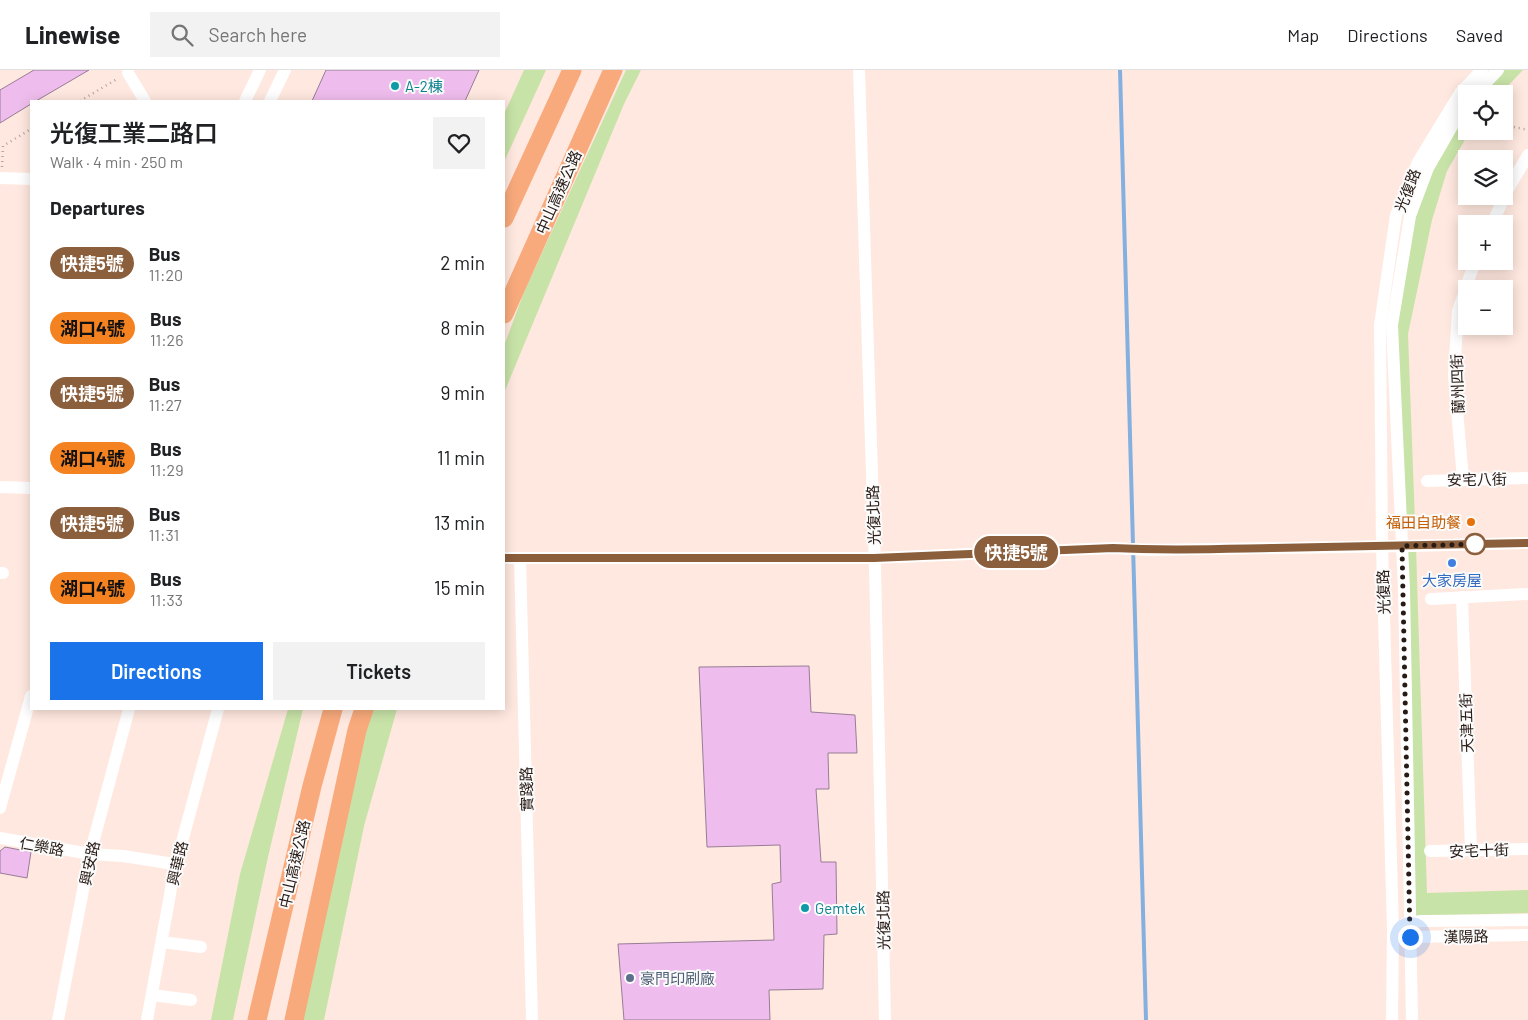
<!DOCTYPE html>
<html lang="en">
<head>
<meta charset="utf-8">
<style>
	body { margin:0; font-family:Barlow,"Noto Sans TC",sans-serif; background:#f2f2f2; color:#202124; height:100vh; display:flex; flex-direction:column; font-size:19px; white-space:nowrap }
	* { box-sizing:border-box; margin:0 }
	p { font-size:16px; color:#757577 }
	.icon { flex:none; width:28px; height:28px; fill:none; stroke:currentColor; stroke-width:2; stroke-linecap:round; stroke-linejoin:round }
	.map { position:relative; flex:1; overflow:hidden }
	.drawer { position:absolute; left:30px; top:30px; width:475px; height:610px; display:flex; flex-direction:column; background:#fff; border-radius:0px; box-shadow:0 2px 12px #0003 }
	.drawer>* { flex:none }
	.badge { padding:0 10px; border-radius:16px; font-size:18px; line-height:32px }
	.buttons { position:absolute; left:1458px; top:15px; display:grid; gap:10px }
	.buttons a { display:grid; place-items:center; width:55px; height:55px; border-radius:0px; background:#fff; box-shadow:0 2px 12px #0003; font-size:25px }
	.you { position:absolute; width:25px; height:25px; margin:-12px; border:4px solid #fff; border-radius:50%; background:#1a73e8; box-shadow:0 0 0 8px #1a73e833 }
	.map>.badge { position:absolute; translate:-50% -50%; box-shadow:0 0 0 2px #fff }
	h2 { padding:0 20px; font-size:19px; line-height:45px }
	.round { display:grid; place-items:center; flex:none; width:52px; height:52px; border-radius:0px; background:#f2f2f2 }
	.head { display:flex; align-items:center; justify-content:space-between; height:85px; padding:0 20px }
	h1 { font-size:24px; font-weight:600; line-height:38px }
	.primary-button { display:flex; gap:10px; margin-top:auto; padding:10px 20px }
	.primary-button a { flex:1; height:58px; border-radius:0px; background:#1a73e8; color:#fff; font-size:20px; font-weight:600; line-height:58px; text-align:center }
	.primary-button a+a { background:#f2f2f2; color:#202124 }
	ul { padding:0; list-style:none }
	li { display:flex; align-items:center; gap:15px; height:65px; padding:0 20px }
	li div { flex:1 }
	li b { display:block; font-size:19px }
	li em { font-style:normal }
	li .badge { min-width:55px; font-weight:700; text-align:center }
	header { display:flex; align-items:center; gap:30px; box-sizing:border-box; height:70px; padding:0 25px; background:#fff; border-bottom:1px solid #e0e0e0 }
	header strong { font-size:24px }
	nav { display:flex; gap:28px; margin-inline-start:auto; font-size:18px }
	.search { width:350px; height:45px; background:#f2f2f2; display:flex; align-items:center; gap:12px; box-sizing:border-box; padding:0 18px; border-radius:0px; color:#757577; font-size:19px }
	.map>svg:first-child { display:block }
</style>
</head>
<body>
<header>
<strong>Linewise</strong>
<div class="search"><svg class="icon" aria-label="search" viewBox="0 0 24 24"><circle cx="10" cy="10" r="6"/><path d="M15 15l6 6"/></svg>Search here</div>
<nav><a>Map</a><a>Directions</a><a>Saved</a></nav>
</header>
<div class="map">
<svg width="1528" height="950" viewBox="0 0 1528 950">
	<rect width="100%" height="100%" fill="#ffe8df"/>
	<g fill="#c8e3a8">
		<path d="M524,0H546L504,92V44Z"/>
		<path d="M626,0H641L624,34L504,323V276L524,222Z"/>
		<path d="M1501,0H1523L1500,24H1477Z"/>
		<path d="M1466,36V61H1470L1447,101L1432,150L1408,264L1415,452H1404L1393,256L1412,147L1430,99Z"/>
		<path d="M1405,477H1416L1427,823L1528,820V843L1414,846Z"/>
		<path d="M288,639H303L268,787L233,950H211L240,804Z"/>
		<path d="M372,639H397L364,756L324,950H303L364,661Z"/>
	</g>
	<g fill="none" stroke-linecap="round" stroke-linejoin="round">
		<path stroke="#83b0df" stroke-width="4" d="M1120,0L1146,950"/>
	</g>
	<g fill="#efbded" stroke="#967d95">
		<path d="M34,0H89L36,31H31V34L0,53V20Z"/>
		<path d="M326,0H479L465,31H312Z"/>
		<path d="M809,596L811,642L855,645L857,683H828L829,719H816L821,792H836L837,864L824,865L823,919L769,920L770,950H624L618,874L774,870L772,814L781,812L780,775L707,777L699,597Z"/>
		<path d="M5,777L31,782L27,808L0,803V781Z"/>
	</g>
	<g fill="none" stroke-linecap="round" stroke-linejoin="round">
		<g stroke="#b7a39b" stroke-width="2.5" stroke-dasharray="1 4" stroke-linecap="butt">
			<path d="M80,31L117,9"/>
			<path d="M1504,55L1528,60"/>
			<path d="M2,97L3,76L31,59"/>
		</g>
		<g stroke="#fff" stroke-width="12">
			<path d="M859,0L875,497L885,950"/>
			<path d="M128,3L145,31"/>
			<path d="M1475,24L1498,0"/>
			<path d="M245,31L260,0"/>
			<path d="M270,31L285,0"/>
			<path d="M0,108L31,109"/>
			<path d="M1492,154L1508,119L1528,85"/>
			<path d="M1463,409L1454,305L1458,241L1475,191"/>
			<path d="M1427,411L1528,408"/>
			<path d="M0,417L31,418"/>
			<path d="M504,488H874L1113,478L1148,480L1411,476L1528,473"/>
			<path d="M520,489L532,950"/>
			<path d="M0,503H3"/>
			<path d="M1462,527L1471,780"/>
			<path d="M1431,529L1528,524"/>
			<path d="M0,738L31,626"/>
			<path d="M0,768L90,784L123,786L174,794"/>
			<path d="M1430,781L1528,779"/>
			<path d="M1404,854L1410,852L1423,851L1528,850"/>
			<path d="M1393,859L1410,867L1528,865"/>
			<path d="M162,872L201,877"/>
			<path d="M152,925L191,930"/>
			<path d="M58,950L90,784L129,639"/>
			<path d="M147,950L170,825L174,794L179,783L218,639"/>
			<path d="M1392,950L1393,859L1382,477L1380,255L1396,145L1418,92L1460,23L1482,0"/>
			<path d="M1412,950L1404,519L1392,255L1410,146L1428,98L1466,32"/>
		</g>
		<g stroke="#f9aa7c" stroke-width="19">
			<path d="M504,148L572,0"/>
			<path d="M504,244L613,0"/>
			<path d="M257,950L312,716L333,639"/>
			<path d="M294,950L357,660L364,639"/>
		</g>
	</g>
	<g fill="none" stroke-linecap="round" stroke-linejoin="round">
		<g stroke="#fff" stroke-width="11">
			<path id="line" d="M504,488H874L1113,478C1167,481 1220,479 1273,478C1358,477 1443,475 1528,473"/>
		</g>
		<use href="#line" stroke="#8b5e3c" stroke-width="8"/>
		<path stroke="#281b16" stroke-width="5" stroke-dasharray="0 9" d="M1410,867L1402,476L1475,474"/>
	</g>
	<g fill="#0f9aa8" stroke="#fbfbfb" stroke-width="2">
		<circle cx="395" cy="16" r="5"/>
		<circle cx="805" cy="838" r="5"/>
	</g>
	<circle fill="#e8710a" stroke="#fbfbfb" stroke-width="2" cx="1471" cy="452" r="5"/>
	<circle fill="#fff" stroke="#8b5e3c" stroke-width="2.5" cx="1475" cy="474" r="10"/>
	<circle fill="#3f7fe0" stroke="#fbfbfb" stroke-width="2" cx="1452" cy="493" r="5"/>
	<circle fill="#5c6f8a" stroke="#fbfbfb" stroke-width="2" cx="630" cy="908" r="5"/>
	<g text-anchor="middle" dominant-baseline="central" stroke-width="4" stroke-linejoin="round" paint-order="stroke">
		<g font-size="15" fill="#0d838f" stroke="#fbfbfb" text-anchor="start">
			<text x="405" y="16">A-2棟</text>
			<text x="815" y="838">Gemtek</text>
		</g>
		<g font-size="15" fill="#281b16" stroke="#fbfbfb">
			<text transform="translate(1407 120) rotate(-69)">光復路</text>
			<text transform="translate(558 122) rotate(-66)">中山高速公路</text>
			<text transform="translate(1457 314) rotate(-92)">蘭州四街</text>
			<text transform="translate(1477 409) rotate(-1)">安宅八街</text>
			<text transform="translate(873 445) rotate(-92)">光復北路</text>
			<text transform="translate(1383 522) rotate(-92)">光復路</text>
			<text transform="translate(1466 653) rotate(-92)">天津五街</text>
			<text transform="translate(526 719) rotate(-91)">實踐路</text>
			<text transform="translate(42 776) rotate(10)">仁樂路</text>
			<text transform="translate(1479 780) rotate(-2)">安宅十街</text>
			<text transform="translate(89 793) rotate(-78)">興安路</text>
			<text transform="translate(177 793) rotate(-77)">興華路</text>
			<text transform="translate(294 794) rotate(-77)">中山高速公路</text>
			<text transform="translate(883 850) rotate(-91)">光復北路</text>
			<text transform="translate(1466 866) rotate(-1)">漢陽路</text>
		</g>
		<g font-size="15" fill="#c56008" stroke="#fbfbfb" text-anchor="end">
			<text x="1461" y="452">福田自助餐</text>
		</g>
		<g font-size="15" fill="#366cbe" stroke="#fbfbfb">
			<text x="1452" y="510">大家房屋</text>
		</g>
		<g font-size="15" fill="#4e5e75" stroke="#fbfbfb" text-anchor="start">
			<text x="640" y="908">豪門印刷廠</text>
		</g>
	</g>
</svg>
<div class="buttons">
<a><svg class="icon" aria-label="locate" viewBox="0 0 24 24"><circle cx="12" cy="12" r="6"/><path d="M12 2v4M12 18v4M2 12h4M18 12h4"/></svg></a>
<a><svg class="icon" aria-label="layers" viewBox="0 0 24 24"><path d="M12 4l9 5-9 5-9-5zM3 14l9 5 9-5"/></svg></a>
<a>+</a>
<a>−</a>
</div>
<div class="you" style="left:1410px;top:867px"></div>
<b class="badge" style="left:1016px;top:482px;background:#8b5e3c;color:#fff">快捷5號</b>
<section class="drawer">
<div class="head"><div><h1>光復工業二路口</h1><p>Walk · 4 min · 250 m</p></div><a class="round"><svg class="icon" aria-label="heart" viewBox="0 0 24 24"><path d="M12 20l-8-8c-3-5 5-10 8-4 3-6 11-1 8 4z"/></svg></a></div>
<h2>Departures</h2>
<ul>
<li><span class="badge" style="background:#8b5e3c;color:#fff">快捷5號</span><div><b>Bus</b><p>11:20</p></div><em>2 min</em></li>
<li><span class="badge" style="background:#f58220;color:#111">湖口4號</span><div><b>Bus</b><p>11:26</p></div><em>8 min</em></li>
<li><span class="badge" style="background:#8b5e3c;color:#fff">快捷5號</span><div><b>Bus</b><p>11:27</p></div><em>9 min</em></li>
<li><span class="badge" style="background:#f58220;color:#111">湖口4號</span><div><b>Bus</b><p>11:29</p></div><em>11 min</em></li>
<li><span class="badge" style="background:#8b5e3c;color:#fff">快捷5號</span><div><b>Bus</b><p>11:31</p></div><em>13 min</em></li>
<li><span class="badge" style="background:#f58220;color:#111">湖口4號</span><div><b>Bus</b><p>11:33</p></div><em>15 min</em></li>
</ul>
<div class="primary-button"><a>Directions</a><a>Tickets</a></div>
</section>
</div>
</body>
</html>
